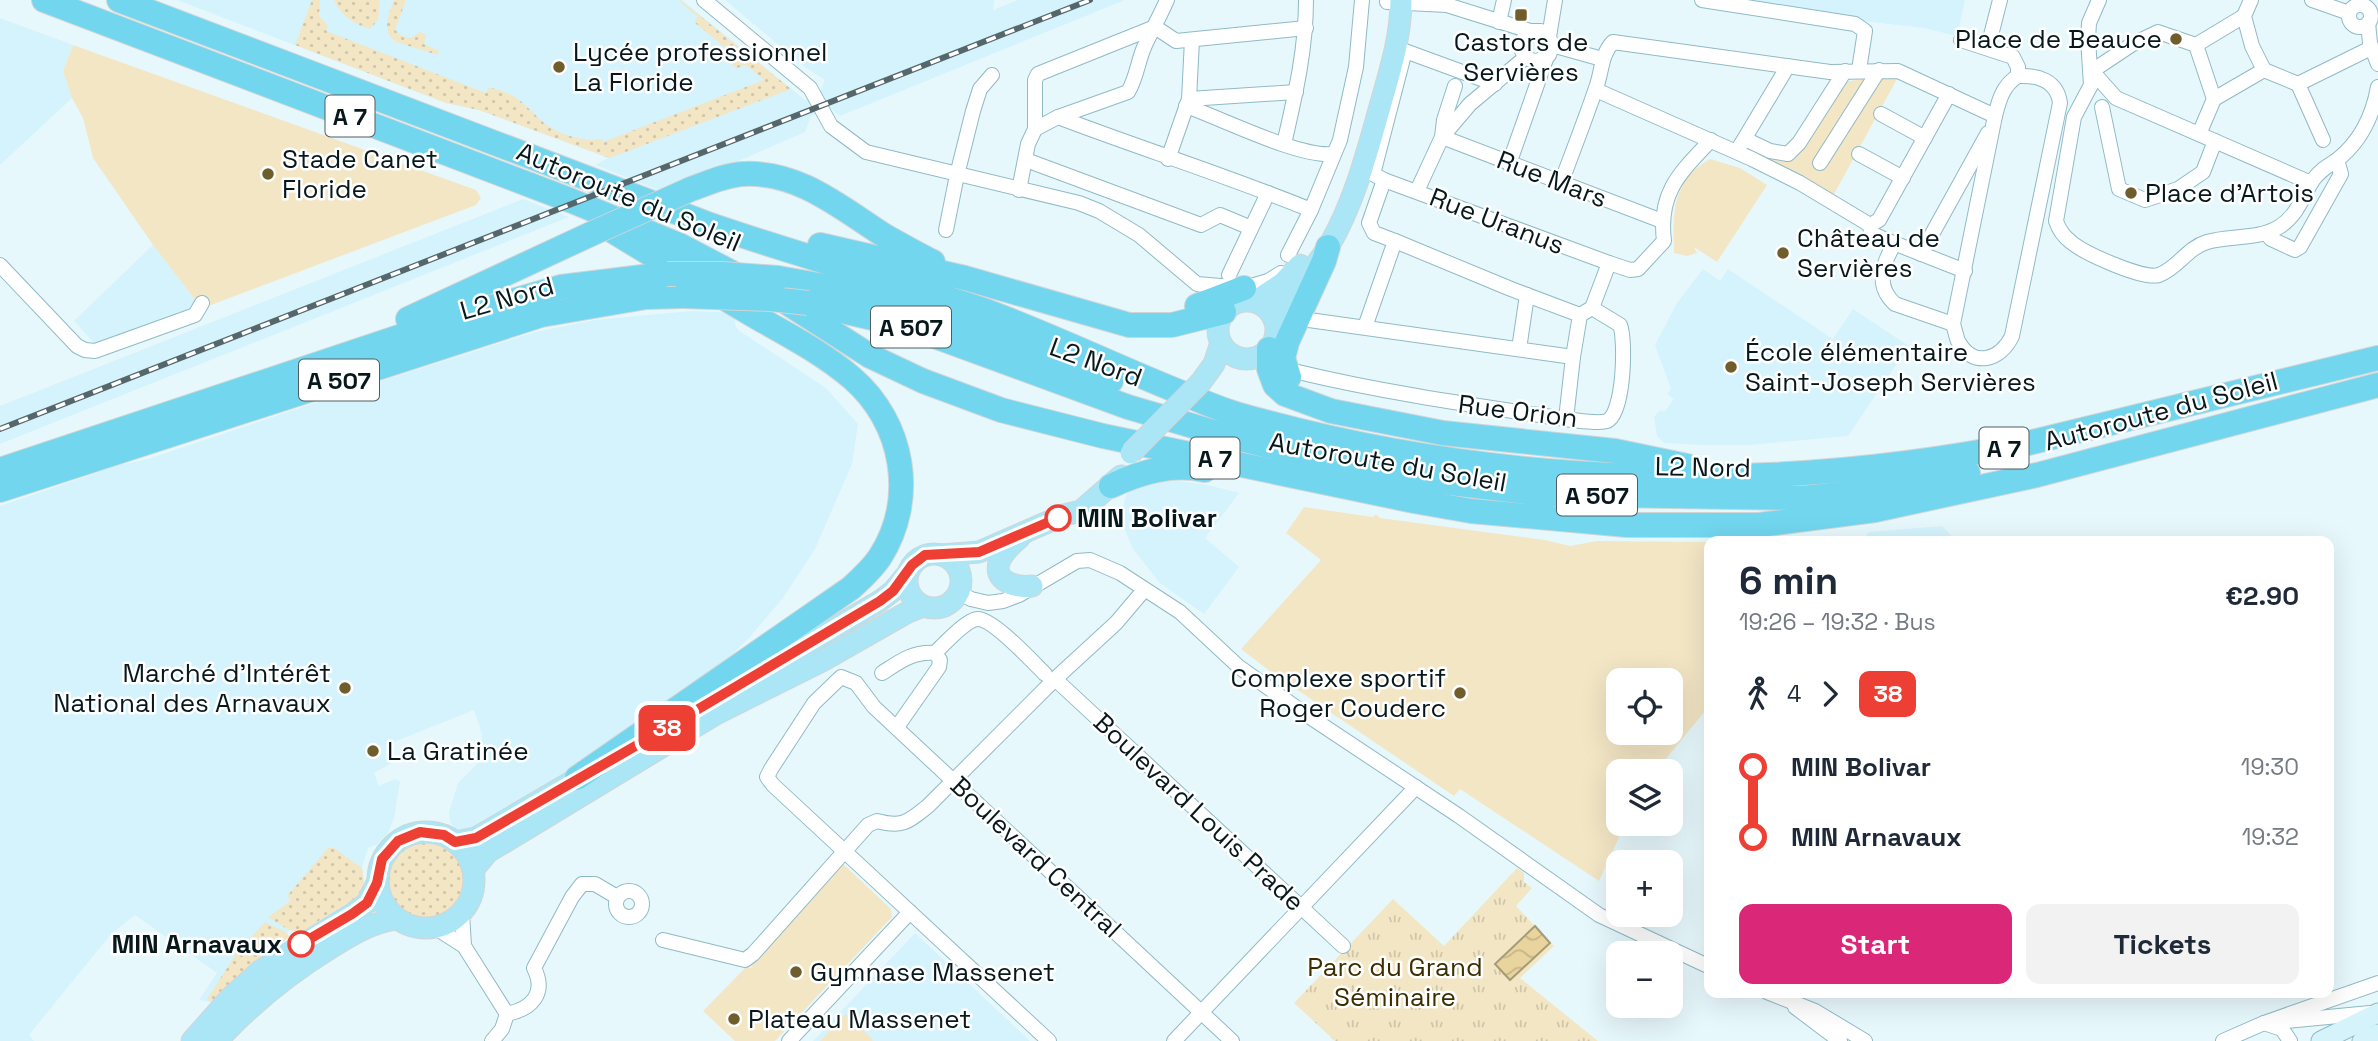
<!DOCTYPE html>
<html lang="en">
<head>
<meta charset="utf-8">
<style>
	body { margin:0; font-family:"Space Grotesk",sans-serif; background:#f2f2f3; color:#1f2937; height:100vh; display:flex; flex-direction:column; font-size:26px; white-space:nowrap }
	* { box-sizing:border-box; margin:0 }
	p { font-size:23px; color:#747a83 }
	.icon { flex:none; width:38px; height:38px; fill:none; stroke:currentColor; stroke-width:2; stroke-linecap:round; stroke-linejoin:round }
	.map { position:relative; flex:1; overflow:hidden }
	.details { position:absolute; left:1704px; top:536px; width:630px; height:462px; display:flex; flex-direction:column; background:#fff; border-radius:14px; box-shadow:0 7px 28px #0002 }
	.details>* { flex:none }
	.badge { padding:0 14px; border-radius:10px; font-size:24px; line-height:46px }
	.controls { position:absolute; left:1606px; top:668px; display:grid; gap:14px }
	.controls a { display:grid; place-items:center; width:77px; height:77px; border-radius:14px; background:#fff; box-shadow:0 7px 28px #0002; font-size:35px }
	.map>.badge { position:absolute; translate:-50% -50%; box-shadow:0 0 0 4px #fff }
	.legs { display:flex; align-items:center; gap:10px; height:77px; padding:0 35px; font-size:23px }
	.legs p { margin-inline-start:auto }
	.head { display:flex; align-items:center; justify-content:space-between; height:119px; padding:0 35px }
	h1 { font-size:38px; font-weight:800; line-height:52px }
	.primary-button { display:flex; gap:14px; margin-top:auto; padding:14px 35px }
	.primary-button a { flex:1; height:80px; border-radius:14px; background:#db2777; color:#fff; font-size:28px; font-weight:800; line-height:80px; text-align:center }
	.primary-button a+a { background:#f2f2f3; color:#1f2937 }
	ul { padding:0 35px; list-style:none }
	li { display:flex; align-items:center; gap:24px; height:70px; font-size:26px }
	li i { display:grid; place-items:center; width:10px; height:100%; margin:0 9px; background:currentColor }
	li i::after { content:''; width:18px; height:18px; margin:-9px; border:5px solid; border-radius:50%; background:#fff }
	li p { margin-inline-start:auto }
	li:first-child i { background:linear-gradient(#0000 50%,currentColor 0) }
	li:last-child i { background:linear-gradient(currentColor 50%,#0000 0) }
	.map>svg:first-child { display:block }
</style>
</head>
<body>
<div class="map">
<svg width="2378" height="1041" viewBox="0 0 2378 1041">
	<defs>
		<pattern id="grass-dots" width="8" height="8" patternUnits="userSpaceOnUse" patternTransform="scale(1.75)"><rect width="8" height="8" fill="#f3e6c5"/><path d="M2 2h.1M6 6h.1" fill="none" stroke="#cfc5a9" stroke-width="1.8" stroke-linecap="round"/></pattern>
		<pattern id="park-tufts" width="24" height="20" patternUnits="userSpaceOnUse" patternTransform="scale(1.75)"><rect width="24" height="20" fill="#f3e6c5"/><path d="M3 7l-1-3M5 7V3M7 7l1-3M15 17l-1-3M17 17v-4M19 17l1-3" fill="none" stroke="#cfc5a9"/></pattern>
		<pattern id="water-waves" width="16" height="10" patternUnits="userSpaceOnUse" patternTransform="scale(1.75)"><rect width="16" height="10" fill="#e9d49e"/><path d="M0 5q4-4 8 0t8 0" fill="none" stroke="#c6b588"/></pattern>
	</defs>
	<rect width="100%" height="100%" fill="#e7f8fd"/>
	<g fill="#d4f3fc">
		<path d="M177,0H682L805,100L819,93L825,80L805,67L725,0H994L993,10L1018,0H1125L840,116L830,108L811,116L805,132L666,193L595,165L608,158L479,110L446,103Z"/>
		<path d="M1758,0H1965L1957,36L1924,28L1863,21L1757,4Z"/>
		<path d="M0,18L73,45L63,71L72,98L0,165Z"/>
		<path d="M523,199L569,217L0,444V406Z"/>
		<path d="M153,245L196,301L193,311L96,345L74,321Z"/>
		<path d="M1703,269L1720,281L1728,269L1833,339L1853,309L1909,346L1848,436L1749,445H1702L1664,443L1657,436L1654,417L1660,410L1664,412L1674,399L1667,394L1671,389L1655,345L1677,303Z"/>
		<path d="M691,311L736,313L735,324L738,330L826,388L858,424L852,464L815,549L783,598L749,638L719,667L568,773L477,827L465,831L455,829L450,822L449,812L458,783L481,760L482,734L474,710L391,743L393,762L374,773L379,786L395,779L400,782L394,818L388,833L376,845L368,848L362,868L364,883L301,932L289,930L287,933L289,937L251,966L211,1002L199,1000L217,973L135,915L111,934L29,1035L34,1041H0V506L119,465L148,459L362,387L535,332L595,320Z"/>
		<path d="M1161,479L1203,484L1239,493L1205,538L1239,567L1204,614L1160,583L1133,549L1120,517L1127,493Z"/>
		<path d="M1942,526L1957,541H1864L1868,532Z"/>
		<path d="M915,933L1030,1041H813Z"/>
	</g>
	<g fill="url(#grass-dots)">
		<path d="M312,0H320L319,16L328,26L326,31L486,93L489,87C498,90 507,92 515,97C526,104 534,115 544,123C559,135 583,142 602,139L603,142L764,80L746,65L737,68L731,64L736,57L694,22L698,17L680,2V0L791,89L610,158L479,110L446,103L295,45Z"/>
		<path d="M334,0H380L378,20L370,29C354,24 341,16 334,0Z"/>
		<path d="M394,0H406L395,30L402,36L411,38L420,32L426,35L424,44L439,51L438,55L441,56L396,42C381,31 388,15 394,0Z"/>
		<circle cx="425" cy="881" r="39"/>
		<path d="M328,848H334L362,868L364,883L360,895L301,932L289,930L268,917L288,903L291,899L287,896Z"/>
		<path d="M265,922L287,933L289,937L251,966L211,1002L207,999L238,951Z"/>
	</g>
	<path fill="url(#park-tufts)" d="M1517,868L1524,873V882L1532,888L1516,906L1554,946L1520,978L1598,1041H1335L1294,1003L1393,899L1444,946Z"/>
	<g fill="#f3e6c5" fill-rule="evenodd">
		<path d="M73,45L476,190L481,198L476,205L211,305L196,301L153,245L93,158L83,118L72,98L63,71Z"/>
		<path d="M1888,76L1897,79L1833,196L1810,180L1747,150L1748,147L1794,160L1842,82Z"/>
		<path d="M1710,159L1740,168L1767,185L1717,262L1694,247L1697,253L1687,256L1674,253C1673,212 1671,182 1710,159Z"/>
		<path d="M1304,507L1373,517L1376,514L1380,518L1545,540L1570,546L1597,541L1710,542V705L1655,772H1619V824H1625L1599,881L1460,789L1454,796L1271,672L1241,649L1321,560L1286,533ZM1619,681H1671V733H1619Z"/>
		<path d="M840,861L891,909L892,917L775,1041H735L703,1011L745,968H751L756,956Z"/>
		<path d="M846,1014L873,1040L872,1041H820Z"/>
	</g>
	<path fill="url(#water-waves)" stroke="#a59c77" stroke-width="2" d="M1535,926L1550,943L1510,980L1495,964Z"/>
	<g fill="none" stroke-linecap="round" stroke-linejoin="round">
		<g stroke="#8fbac5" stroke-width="16">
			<g id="street">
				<path d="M704,0L810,88L831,126L866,152L1079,203L1099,211L1139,235L1197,284L1244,288L1268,281L1281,273"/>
				<path d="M1702,0L1855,24L1865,31L1859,70"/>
				<path d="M2099,0L2089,23L2088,39L2091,85L2074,117L2056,221C2059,230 2063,236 2071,242C2084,253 2143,280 2159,275C2178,268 2187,248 2207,242C2230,235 2258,240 2279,227C2298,215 2302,197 2313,180C2320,170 2328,166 2337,160C2360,142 2373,115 2378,87"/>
				<path d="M2251,0L2244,16L2252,46L2264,70"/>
				<path d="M2312,0L2349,13"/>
				<path d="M1387,2L1447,5L1530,31"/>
				<circle cx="2360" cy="16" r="11"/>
				<path d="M1499,22L1504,0"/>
				<path d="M2368,23L2370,43L2378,64"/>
				<path d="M1549,37L1541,31H1530L1521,42C1520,53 1526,61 1538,61L1549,55L1552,45L1549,37L1555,0"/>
				<path d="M1961,40L2013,57L2018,67V76"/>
				<path d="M1989,43L2000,0"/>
				<path d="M1552,45L1602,59"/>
				<path d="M2196,45L2158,32L2131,45L2092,71L2116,98L2311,183"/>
				<path d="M2196,45L2214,99L2199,134"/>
				<path d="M2196,45L2244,16"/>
				<path d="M2264,70L2298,84"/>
				<path d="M2018,76C2037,75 2057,80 2060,103L2012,336C2001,360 1973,369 1958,341C1956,336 1955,330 1953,324L1995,116C1999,100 2003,85 2018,76Z"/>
				<path d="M2298,84L2371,48"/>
				<path d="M2298,84L2323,140"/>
				<path d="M1455,86L1444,120L1442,137L1662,221"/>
				<path d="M1596,90L1752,159L1800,183L1870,225L1871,233L1884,239"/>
				<path d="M1189,99L1296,92"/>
				<path d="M2214,99L2264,70"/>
				<path d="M1186,106C1223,119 1298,157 1332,154"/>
				<path d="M2102,107L2119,189L2145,200L2178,189L2203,172L2215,141"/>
				<path d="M1881,114L1925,138"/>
				<path d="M1058,117L1128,92C1137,77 1138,60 1145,45C1152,30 1160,16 1167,0"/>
				<path d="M1035,129V80L1038,74L1155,27L1176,41L1306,28"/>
				<path d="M1745,139L1770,151L1788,154L1799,143L1845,71"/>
				<path d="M1284,144C1295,96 1306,50 1306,0"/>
				<path d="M1740,146L1788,66"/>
				<path d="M1859,154L1903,178"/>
				<path d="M1168,159L1189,99L1192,40"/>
				<path d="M1026,160L1201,225L1220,215L1251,228"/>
				<path d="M1820,163L1879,70"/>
				<path d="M1509,164L1546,59"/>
				<path d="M1384,180L1609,263"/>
				<path d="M1561,183C1573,151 1585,120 1596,88C1602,72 1601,54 1613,42L1830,72L1898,71L1995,116"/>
				<path d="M1019,190L1028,144L1035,129L1058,117C1142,149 1228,176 1311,210"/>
				<path d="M1417,191L1442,137L1470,104L1526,57"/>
				<path d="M1870,225L1879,220L1949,94"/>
				<path d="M946,230L957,175L973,111L980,89L992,75"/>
				<path d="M2266,233L2271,239L2295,250L2300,247L2341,174L2337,160"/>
				<path d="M1886,240L1965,271"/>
				<path d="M1395,241L1511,289L1580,315"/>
				<path d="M1895,243C1882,264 1875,286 1895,304L1953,324"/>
				<path d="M1921,254L1988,133"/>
				<path d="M1288,255L1311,210L1340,140L1356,67L1362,0"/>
				<path d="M0,265L77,346L85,350L95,351L195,315L202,303"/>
				<path d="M1229,275L1268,193"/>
				<path d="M1309,320L1573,357L1580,315L1592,308L1609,263L1630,270L1638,269L1664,241C1658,192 1680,173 1711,140"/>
				<path d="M1365,327L1395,241L1374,233L1369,223L1384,180L1373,174L1405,51L1495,84"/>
				<path d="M1519,349L1527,295"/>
				<path d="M1298,372C1377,391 1458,403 1539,415C1552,417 1596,425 1607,421C1624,414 1626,340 1620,325L1592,308"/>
				<path d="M1566,419L1573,357"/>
				<path d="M958,592L971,599L988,603L1003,601L1019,595L1077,561L1090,560L1120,573L1180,612L1239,667L1301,711L1459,816L1599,915L1710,967"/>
				<path d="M935,653C943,645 967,619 978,619C993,619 1033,662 1045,674"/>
				<path d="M882,673C899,662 913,651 935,653L940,660L939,667L897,727"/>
				<path d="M1055,679L1343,946"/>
				<circle cx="629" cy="904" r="13"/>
				<path d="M462,913L464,946"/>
				<path d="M436,928L464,946L507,1014L502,1029L492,1041"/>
				<path d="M663,940L745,960L753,954L868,825L877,821C902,828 908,822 928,806L1055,679L1116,623L1144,590"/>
				<path d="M1767,992L1815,1011L1865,1041"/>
				<path d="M1795,1007L1840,1041"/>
				<path d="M507,1014C531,1009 547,994 534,968L572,897L582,884H595L617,897"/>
				<path d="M2286,1021L2370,1013"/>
				<path d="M2264,1023L2282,1029L2290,1041"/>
				<path d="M789,1041L910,912"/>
				<path d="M1049,1041L773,785L767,777L771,769L814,703L841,677L856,683L874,707L1232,1041"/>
				<path d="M1174,1041L1416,787"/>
				<path d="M2223,1041L2264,1023L2378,983"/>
			</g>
		</g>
		<g stroke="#8fbac5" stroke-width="21">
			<g id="secondary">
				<path d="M2321,1041L2378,1013"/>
				<path d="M2362,1041L2378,1034"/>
			</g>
		</g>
		<g stroke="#d2d5d6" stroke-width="23">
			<g id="primary">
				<circle cx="1247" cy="330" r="29"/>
				<path d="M1256,301L1283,283L1300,265"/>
				<path d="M1276,323C1288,291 1313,273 1330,244C1354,202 1366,156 1379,110C1389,74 1401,38 1401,0"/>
				<path d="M1201,382L1214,364L1221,343"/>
				<path d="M1019,538C1012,544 1004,551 1000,560C991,581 1016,588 1032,586"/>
				<circle cx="934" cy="581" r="27"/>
				<path d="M941,555L979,552L1064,515L1081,511L1121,476"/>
				<path d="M670,726L880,601L893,591L908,573"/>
				<circle cx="426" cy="880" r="48"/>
				<path d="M455,842L476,838L590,771"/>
				<path d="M473,870L488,852L498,846L716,714L822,661L908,612L923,606"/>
				<path d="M192,1041L231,997L260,971L352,914L367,903L377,883"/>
				<path d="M217,1041C252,1003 288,974 332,947C353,934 371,923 396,919"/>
			</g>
		</g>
		<g stroke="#d2d5d6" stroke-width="26">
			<g id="highway">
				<path d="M44,0L572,201L679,245L742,278"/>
				<path d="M119,0L705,223C768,245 831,263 894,283C925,292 956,300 986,311C1053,336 1117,367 1182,393C1201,401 1221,410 1240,415C1496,488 1769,495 2028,443L2378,358"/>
				<path d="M691,189C708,183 725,175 743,174C799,171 841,208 885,236C901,245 917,254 933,262"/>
				<path d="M820,245L965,278L1129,325H1172L1224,312"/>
				<path d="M778,278L847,290L942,317L1111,381"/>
				<path d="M778,297L870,356L923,381L1001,410L1103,436L1414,501L1471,511L1627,525H1759L1875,510L2037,475L2378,385"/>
				<path d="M808,303L907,326L1128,407L1210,431L1304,455L1426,480L1543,494L1804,498L1868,491L1968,473"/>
				<path d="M1197,306L1244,288"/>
				<path d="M408,319L591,234"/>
				<path d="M1269,349V369L1275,385L1285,394L1331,411L1443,433L1615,451L1687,466"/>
				<path d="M1289,377L1283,358L1287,342L1324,261L1328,247"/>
				<path d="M0,470L474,312L561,287L667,274"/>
				<path d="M1111,486C1141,472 1171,463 1205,470"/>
				<path d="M0,490L541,315L646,297L683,296"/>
				<path d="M577,778L851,588C861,579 872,569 880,557C917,499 904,423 852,378C824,354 790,336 758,318C709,289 660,260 611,230"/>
			</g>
		</g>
		<use href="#street" stroke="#fff" stroke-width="14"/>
		<use href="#secondary" stroke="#d4f3fa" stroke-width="19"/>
		<use href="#primary" stroke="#aae6f5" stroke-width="21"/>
		<use href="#highway" stroke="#71d6ee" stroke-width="24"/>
		<g stroke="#56676c" stroke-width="6">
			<path id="rail" d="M0,429L1090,0"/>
		</g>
		<use href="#rail" stroke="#fff" stroke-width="3.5" stroke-dasharray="10" stroke-linecap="butt"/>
		<g stroke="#d2d5d6" stroke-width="23" stroke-linecap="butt">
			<path id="primary-bridge" d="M1131,453L1201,382"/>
		</g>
		<g stroke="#d2d5d6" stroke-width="26" stroke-linecap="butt">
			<g id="highway-bridge">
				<path d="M591,234L691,189"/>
				<path d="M667,274H722L778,278"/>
				<path d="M683,296L771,299L808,303"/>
			</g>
		</g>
		<use href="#primary-bridge" stroke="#aae6f5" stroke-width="21"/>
		<use href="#highway-bridge" stroke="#71d6ee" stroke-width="24"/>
	</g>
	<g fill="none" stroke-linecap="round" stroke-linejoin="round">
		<g stroke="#fff" stroke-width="16">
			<path id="line-1" d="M301,944L352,914L367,903L377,883L382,859L398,841L420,832L444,835L455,842L476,838L658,733L880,601L893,591L912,565L925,555L979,552L1058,518"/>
		</g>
		<use href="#line-1" stroke="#ee3f34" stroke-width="10"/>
	</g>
	<g fill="#705d2c" stroke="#fff" stroke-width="2.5">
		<rect x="1514" y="8" width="14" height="14" rx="3.5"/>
		<circle cx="2176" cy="39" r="7"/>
		<circle cx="559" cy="67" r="7"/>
		<circle cx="268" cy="174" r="7"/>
		<circle cx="2131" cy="193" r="7"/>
		<circle cx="1783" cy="253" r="7"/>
		<circle cx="1731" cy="367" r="7"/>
		<circle cx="345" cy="688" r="7"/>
		<circle cx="1460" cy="693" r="7"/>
		<circle cx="373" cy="751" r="7"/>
		<circle cx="796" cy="972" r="7"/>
		<circle cx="734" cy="1019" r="7"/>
	</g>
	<g fill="#fff" stroke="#ee3f34" stroke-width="3.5">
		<circle cx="1058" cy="518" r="12"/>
		<circle cx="301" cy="944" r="12"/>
	</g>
	<g text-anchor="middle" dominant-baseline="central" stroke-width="5" stroke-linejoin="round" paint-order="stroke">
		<g fill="#fff" stroke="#515d60" stroke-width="2">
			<rect x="325.5" y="95.5" width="49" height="41" rx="5"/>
			<rect x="871" y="306.5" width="80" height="41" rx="5"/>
			<rect x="299" y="359.5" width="80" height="41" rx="5"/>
			<rect x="1979.5" y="427.5" width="49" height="41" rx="5"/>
			<rect x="1190.5" y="437.5" width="49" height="41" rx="5"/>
			<rect x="1557" y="474.5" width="80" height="41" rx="5"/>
		</g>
		<g font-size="24" font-weight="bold" fill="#07181c">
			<text x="350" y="116">A 7</text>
			<text x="911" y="327">A 507</text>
			<text x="339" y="380">A 507</text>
			<text x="2004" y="448">A 7</text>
			<text x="1215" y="458">A 7</text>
			<text x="1597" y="495">A 507</text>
		</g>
		<g font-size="26" fill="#07181c" stroke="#fff" text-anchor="start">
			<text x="2162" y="39" text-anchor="end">Place de Beauce</text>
			<text x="1521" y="42" text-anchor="middle">Castors de<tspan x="1521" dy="30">Servières</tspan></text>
			<text x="573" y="52">Lycée professionnel<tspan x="573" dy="30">La Floride</tspan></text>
			<text x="282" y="159">Stade Canet<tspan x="282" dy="30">Floride</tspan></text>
			<text x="2145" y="193">Place d'Artois</text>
			<text x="1797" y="238">Château de<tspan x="1797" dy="30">Servières</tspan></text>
			<text x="1745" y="352">École élémentaire<tspan x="1745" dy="30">Saint-Joseph Servières</tspan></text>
			<text x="331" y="673" text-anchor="end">Marché d'Intérêt<tspan x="331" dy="30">National des Arnavaux</tspan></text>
			<text x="1446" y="678" text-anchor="end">Complexe sportif<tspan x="1446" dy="30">Roger Couderc</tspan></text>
			<text x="387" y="751">La Gratinée</text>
			<text x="810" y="972">Gymnase Massenet</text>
			<text x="748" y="1019">Plateau Massenet</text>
		</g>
		<g font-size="26" fill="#07181c" stroke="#fff">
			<text transform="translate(1552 179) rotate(21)">Rue Mars</text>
			<text transform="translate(629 197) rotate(23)">Autoroute du Soleil</text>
			<text transform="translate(1497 221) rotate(21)">Rue Uranus</text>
			<text transform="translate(507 298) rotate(-16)">L2 Nord</text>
			<text transform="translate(1096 362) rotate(20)">L2 Nord</text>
			<text transform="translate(1518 411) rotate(7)">Rue Orion</text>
			<text transform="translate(2161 411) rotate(-15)">Autoroute du Soleil</text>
			<text transform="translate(1388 462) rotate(10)">Autoroute du Soleil</text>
			<text transform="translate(1703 467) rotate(1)">L2 Nord</text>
			<text transform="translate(1199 812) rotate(43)">Boulevard Louis Prade</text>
			<text transform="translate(1036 857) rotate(43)">Boulevard Central</text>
		</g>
		<g font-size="26" font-weight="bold" fill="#07181c" stroke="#fff" text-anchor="start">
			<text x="1077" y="518">MIN Bolivar</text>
			<text x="282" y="944" text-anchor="end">MIN Arnavaux</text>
		</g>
		<g font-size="26" fill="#3c2d00" stroke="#fff">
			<text x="1395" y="967">Parc du Grand<tspan x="1395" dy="30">Séminaire</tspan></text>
		</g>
	</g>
</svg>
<div class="controls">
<a><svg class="icon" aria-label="locate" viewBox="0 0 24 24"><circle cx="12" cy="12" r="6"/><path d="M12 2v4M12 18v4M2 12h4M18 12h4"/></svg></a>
<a><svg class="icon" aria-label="layers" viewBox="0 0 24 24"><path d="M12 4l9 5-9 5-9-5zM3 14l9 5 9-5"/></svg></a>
<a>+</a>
<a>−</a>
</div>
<b class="badge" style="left:667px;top:728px;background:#ee3f34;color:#fff">38</b>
<section class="details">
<div class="head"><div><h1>6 min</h1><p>19:26 – 19:32 · Bus</p></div><b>€2.90</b></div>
<div class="legs"><svg class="icon" aria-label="walk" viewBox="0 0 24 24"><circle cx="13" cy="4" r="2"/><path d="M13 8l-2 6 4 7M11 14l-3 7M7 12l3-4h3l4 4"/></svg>4<svg class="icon" aria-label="forward" viewBox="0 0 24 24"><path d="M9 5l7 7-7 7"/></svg><b class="badge" style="background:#ee3f34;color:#fff">38</b></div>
<ul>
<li><i style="color:#ee3f34"></i><b>MIN Bolivar</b><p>19:30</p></li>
<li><i style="color:#ee3f34"></i><b>MIN Arnavaux</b><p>19:32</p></li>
</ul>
<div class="primary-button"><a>Start</a><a>Tickets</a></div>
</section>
</div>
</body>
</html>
